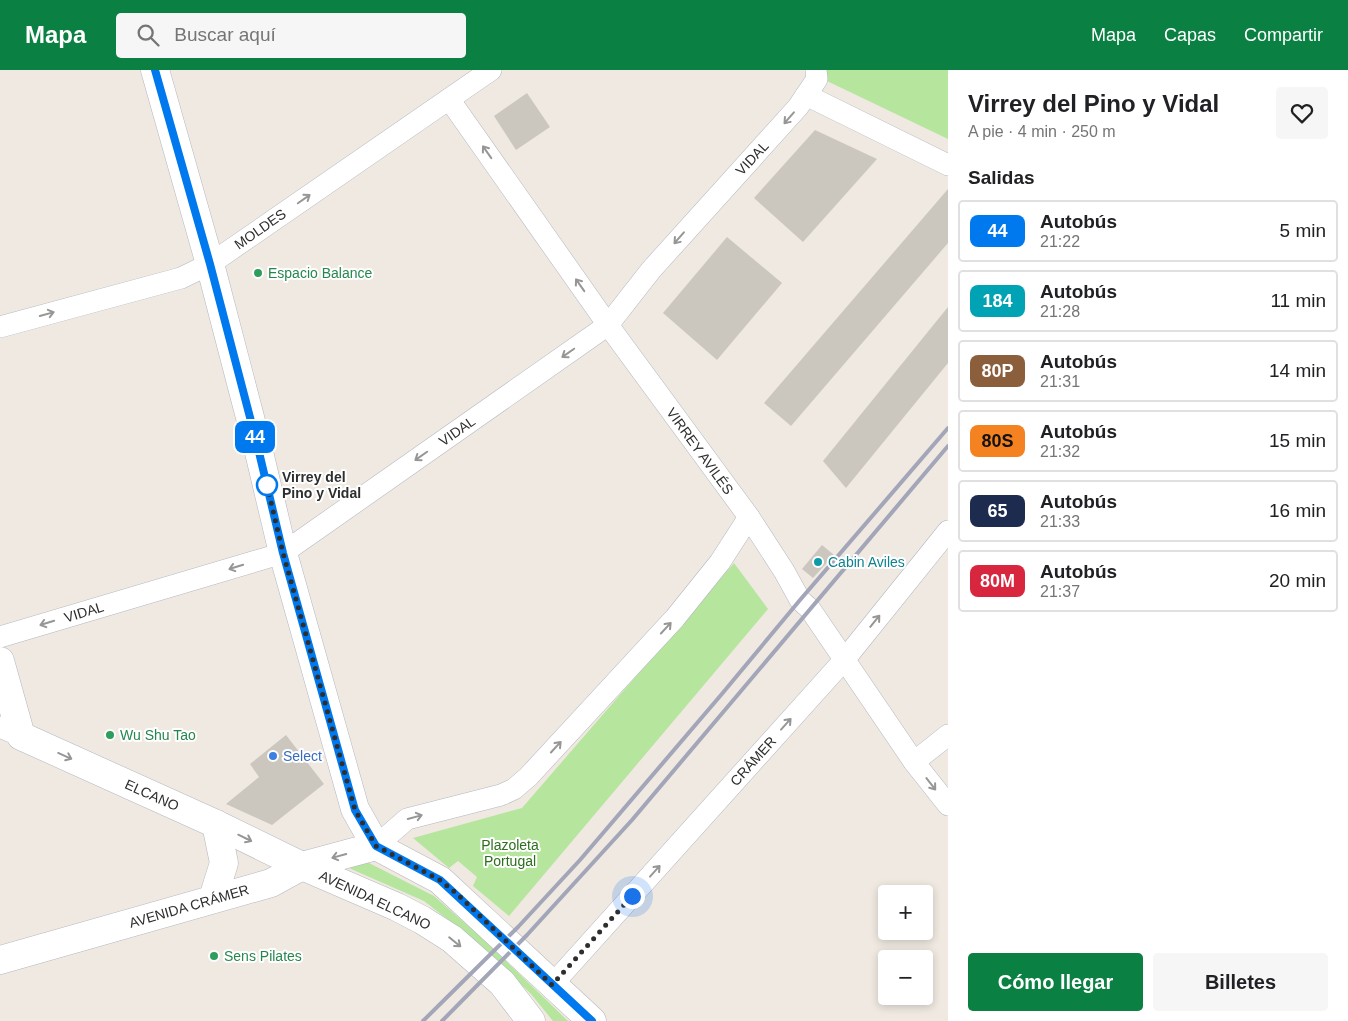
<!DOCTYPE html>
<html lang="es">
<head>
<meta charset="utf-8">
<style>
	body { margin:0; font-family:Arial,sans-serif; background:#f6f6f6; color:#202124; height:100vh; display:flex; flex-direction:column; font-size:19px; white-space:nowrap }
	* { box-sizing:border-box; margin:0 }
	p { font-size:16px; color:#757577 }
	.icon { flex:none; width:28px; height:28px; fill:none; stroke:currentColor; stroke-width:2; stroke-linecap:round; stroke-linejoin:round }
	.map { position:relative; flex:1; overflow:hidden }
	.details { display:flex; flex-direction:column; background:#fff; width:400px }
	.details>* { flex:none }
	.badge { padding:0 10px; border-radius:8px; font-size:18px; line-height:32px }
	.tools { position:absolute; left:878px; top:815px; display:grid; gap:10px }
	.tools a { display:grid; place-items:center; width:55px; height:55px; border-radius:5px; background:#fff; box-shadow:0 2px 8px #0003; font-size:25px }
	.you { position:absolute; width:25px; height:25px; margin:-12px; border:4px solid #fff; border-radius:50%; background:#1a73e8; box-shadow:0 0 0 8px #1a73e833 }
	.map>.badge { position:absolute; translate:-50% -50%; box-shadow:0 0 0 2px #fff }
	h2 { padding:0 20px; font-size:19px; line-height:45px }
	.round { display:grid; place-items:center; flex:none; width:52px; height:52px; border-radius:5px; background:#f6f6f6 }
	.overview { display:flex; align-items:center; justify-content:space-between; height:85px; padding:0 20px }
	h1 { font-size:24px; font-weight:800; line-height:38px }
	.primary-button { display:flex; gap:10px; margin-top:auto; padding:10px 20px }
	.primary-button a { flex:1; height:58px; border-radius:5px; background:#0b8043; color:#fff; font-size:20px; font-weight:800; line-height:58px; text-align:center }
	.primary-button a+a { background:#f6f6f6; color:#202124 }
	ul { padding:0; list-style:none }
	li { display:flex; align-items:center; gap:15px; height:62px; margin:0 10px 8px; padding:0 10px; border:2px solid #e0e0e0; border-radius:5px }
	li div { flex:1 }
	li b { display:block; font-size:19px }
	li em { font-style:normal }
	li .badge { min-width:55px; font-weight:700; text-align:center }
	header { display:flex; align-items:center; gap:30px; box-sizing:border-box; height:70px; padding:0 25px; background:#0b8043; color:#fff }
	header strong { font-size:24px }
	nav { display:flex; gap:28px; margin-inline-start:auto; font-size:18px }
	.search { width:350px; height:45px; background:#f6f6f6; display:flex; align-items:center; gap:12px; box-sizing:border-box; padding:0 18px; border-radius:5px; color:#757577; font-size:19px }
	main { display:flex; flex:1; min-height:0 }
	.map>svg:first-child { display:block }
</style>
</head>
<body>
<header>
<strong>Mapa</strong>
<div class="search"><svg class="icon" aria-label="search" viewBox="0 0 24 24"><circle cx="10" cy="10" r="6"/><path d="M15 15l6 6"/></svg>Buscar aquí</div>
<nav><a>Mapa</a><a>Capas</a><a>Compartir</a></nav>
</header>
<main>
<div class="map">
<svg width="948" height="951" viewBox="0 0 948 951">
	<rect width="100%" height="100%" fill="#efe9e1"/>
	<g fill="#b6e59e">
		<path d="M816,0H948V69L827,11L817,9Z"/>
		<path d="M734,493L768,539L509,846L473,816L477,807L458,791L449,798L413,768L522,738Z"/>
		<path d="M365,791L434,826L483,869L568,951H553L531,924L478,873L424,831L342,795Z"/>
	</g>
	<g fill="#cbc7bf">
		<path d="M527,23L550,57L516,80L494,46Z"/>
		<path d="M815,60L877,89L803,172L754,128Z"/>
		<path d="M948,119V173L791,356L764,333Z"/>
		<path d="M727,167L782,213L717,290L663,243Z"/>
		<path d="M948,237V293L846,418L823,391Z"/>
		<path d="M822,475L834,485L813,508L802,499Z"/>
		<path d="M286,665L324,714L272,755L226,734L259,707L250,694Z"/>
	</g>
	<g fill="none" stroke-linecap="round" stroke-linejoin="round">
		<g stroke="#b4b7c1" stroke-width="22">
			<g id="street">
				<path d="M806,25L948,95"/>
				<path d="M449,29L608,255L749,447L784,501L800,530L810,539L914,692L948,735"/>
				<path d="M0,257L181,208L210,194L491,0"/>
				<path d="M0,567L283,483L608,255L651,200L798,37L817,9L816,0"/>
				<path d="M0,657L21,666"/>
				<path d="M914,692L948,665"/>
				<path d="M376,776L407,749L501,725L514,719L528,707L675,548L720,492L749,447"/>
				<path d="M552,915L845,589L948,461"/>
			</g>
		</g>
		<g stroke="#b4b7c1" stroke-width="29">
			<g id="secondary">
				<path d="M155,0L210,194L258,378L283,483L355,739L376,776"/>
				<path d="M0,591L21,666L216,754L302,796L397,837L422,850L452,869L502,913L531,951"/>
				<path d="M376,776L440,810L592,951"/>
				<path d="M213,828L224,793L216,754"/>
				<path d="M0,890L271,813L302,796L376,776"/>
			</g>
		</g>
		<use href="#street" stroke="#fff" stroke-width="21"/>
		<use href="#secondary" stroke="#fff" stroke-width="28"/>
		<g stroke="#a3a6b8" stroke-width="4">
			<path d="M423,951L518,857L580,790L721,625L800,530L948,358"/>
			<path d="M442,951L527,865L632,750L948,376"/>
		</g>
	</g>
	<defs><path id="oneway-shaft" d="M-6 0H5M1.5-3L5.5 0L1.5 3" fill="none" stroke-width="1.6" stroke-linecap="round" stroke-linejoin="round" transform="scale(1.25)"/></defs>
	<g stroke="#969696">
		<use href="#oneway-shaft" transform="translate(789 48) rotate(131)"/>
		<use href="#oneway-shaft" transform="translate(487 82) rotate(-125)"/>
		<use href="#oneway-shaft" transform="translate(304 129) rotate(-35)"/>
		<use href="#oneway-shaft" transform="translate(679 168) rotate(131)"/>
		<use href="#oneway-shaft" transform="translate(580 215) rotate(-125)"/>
		<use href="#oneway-shaft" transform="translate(47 244) rotate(-15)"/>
		<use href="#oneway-shaft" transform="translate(568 283) rotate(145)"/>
		<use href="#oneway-shaft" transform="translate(421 386) rotate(145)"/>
		<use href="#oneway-shaft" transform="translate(236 497) rotate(163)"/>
		<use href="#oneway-shaft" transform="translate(875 551) rotate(-51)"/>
		<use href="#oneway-shaft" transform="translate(47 553) rotate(163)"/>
		<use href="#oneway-shaft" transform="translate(666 558) rotate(-47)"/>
		<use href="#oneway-shaft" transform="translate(786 654) rotate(-48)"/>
		<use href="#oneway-shaft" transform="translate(556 677) rotate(-47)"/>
		<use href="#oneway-shaft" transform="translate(65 686) rotate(24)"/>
		<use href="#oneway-shaft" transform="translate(931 714) rotate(52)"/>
		<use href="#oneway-shaft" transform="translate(415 747) rotate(-15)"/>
		<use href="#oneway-shaft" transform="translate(245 768) rotate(26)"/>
		<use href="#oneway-shaft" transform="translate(339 786) rotate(165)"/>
		<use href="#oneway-shaft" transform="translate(655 801) rotate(-48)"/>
		<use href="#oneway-shaft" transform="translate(455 872) rotate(39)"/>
	</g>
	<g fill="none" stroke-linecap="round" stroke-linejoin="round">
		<g stroke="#fff" stroke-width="11">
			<path id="line" d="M155,0L210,194L258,378L283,483L355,740L376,776L440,810L592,951"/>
		</g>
		<use href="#line" stroke="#0079ef" stroke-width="8"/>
		<path stroke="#2e2e2e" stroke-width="5" stroke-dasharray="0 9" d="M267,415L266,411L283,483L355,740L376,776L440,810L457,824L552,915L632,826"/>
	</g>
	<g fill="#2e9e5b" stroke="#fff" stroke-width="2">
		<circle cx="258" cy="203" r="5"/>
		<circle cx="110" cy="665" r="5"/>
		<circle cx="214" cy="886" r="5"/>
	</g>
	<circle fill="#fff" stroke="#0079ef" stroke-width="2.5" cx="267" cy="415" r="10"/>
	<circle fill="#0f9aa8" stroke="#fff" stroke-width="2" cx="818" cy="492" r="5"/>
	<circle fill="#3f7fe0" stroke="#fff" stroke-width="2" cx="273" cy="686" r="5"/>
	<g text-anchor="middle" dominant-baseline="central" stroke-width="4" stroke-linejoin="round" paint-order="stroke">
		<g font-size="14" fill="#2e2e2e" stroke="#fff">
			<text transform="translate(752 88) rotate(-47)">VIDAL</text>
			<text transform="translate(260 159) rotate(-35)">MOLDES</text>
			<text transform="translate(457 361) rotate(-35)">VIDAL</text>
			<text transform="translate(700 381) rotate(54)">VIRREY AVILÉS</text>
			<text transform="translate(84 542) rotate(-17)">VIDAL</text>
			<text transform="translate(753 691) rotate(-48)">CRÁMER</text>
			<text transform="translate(152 725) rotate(24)">ELCANO</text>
			<text transform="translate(375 830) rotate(25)">AVENIDA ELCANO</text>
			<text transform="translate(189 836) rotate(-16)">AVENIDA CRÁMER</text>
		</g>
		<g font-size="14" fill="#27864d" stroke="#fff" text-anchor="start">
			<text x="268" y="203">Espacio Balance</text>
			<text x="120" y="665">Wu Shu Tao</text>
			<text x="224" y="886">Sens Pilates</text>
		</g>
		<g font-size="14" font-weight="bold" fill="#2e2e2e" stroke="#fff" text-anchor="start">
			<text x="282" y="407">Virrey del<tspan x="282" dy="16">Pino y Vidal</tspan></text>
		</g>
		<g font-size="14" fill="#0d838f" stroke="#fff" text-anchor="start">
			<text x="828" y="492">Cabin Aviles</text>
		</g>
		<g font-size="14" fill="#366cbe" stroke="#fff" text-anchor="start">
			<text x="283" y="686">Select</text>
		</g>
		<g font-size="14" fill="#2c6e1b" stroke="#fff">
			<text x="510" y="775">Plazoleta<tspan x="510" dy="16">Portugal</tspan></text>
		</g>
	</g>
</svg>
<div class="tools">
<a>+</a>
<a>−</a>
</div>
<div class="you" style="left:632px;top:826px"></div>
<b class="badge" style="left:255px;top:367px;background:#0079ef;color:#fff">44</b>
</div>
<section class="details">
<div class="overview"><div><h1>Virrey del Pino y Vidal</h1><p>A pie · 4 min · 250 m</p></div><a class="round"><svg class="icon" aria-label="heart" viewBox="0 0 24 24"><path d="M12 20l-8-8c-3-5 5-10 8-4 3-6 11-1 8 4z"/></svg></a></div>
<h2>Salidas</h2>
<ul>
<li><span class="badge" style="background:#0079ef;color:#fff">44</span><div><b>Autobús</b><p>21:22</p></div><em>5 min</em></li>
<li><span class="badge" style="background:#00a3b4;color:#fff">184</span><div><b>Autobús</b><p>21:28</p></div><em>11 min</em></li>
<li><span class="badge" style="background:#8b5e3c;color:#fff">80P</span><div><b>Autobús</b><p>21:31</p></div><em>14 min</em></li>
<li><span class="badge" style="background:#f58220;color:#111">80S</span><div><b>Autobús</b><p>21:32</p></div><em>15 min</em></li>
<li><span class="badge" style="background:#1d2b4f;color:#fff">65</span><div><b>Autobús</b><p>21:33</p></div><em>16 min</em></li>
<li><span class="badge" style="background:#d7263d;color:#fff">80M</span><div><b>Autobús</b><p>21:37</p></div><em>20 min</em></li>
</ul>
<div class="primary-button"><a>Cómo llegar</a><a>Billetes</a></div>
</section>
</main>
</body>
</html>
